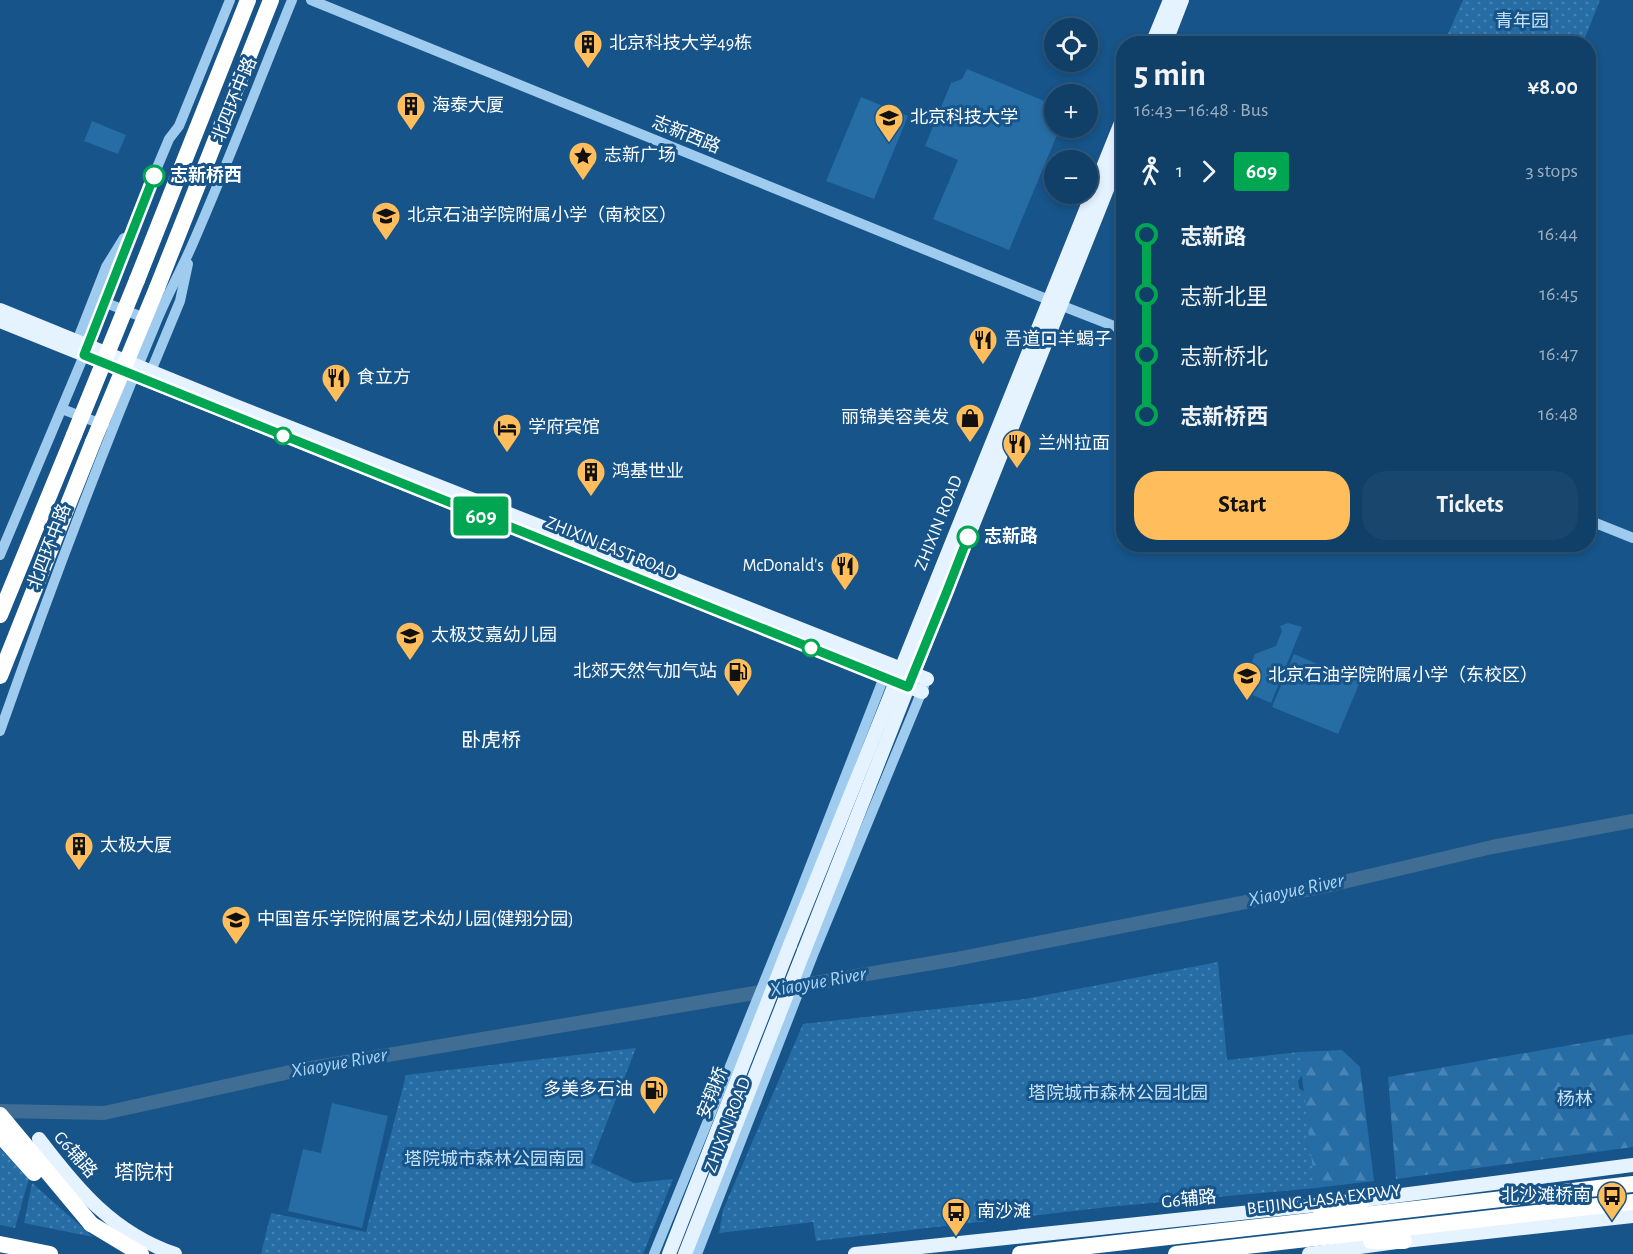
<!DOCTYPE html>
<html lang="en">
<head>
<meta charset="utf-8">
<style>
	body { margin:0; font-family:"Alegreya Sans","Noto Sans SC",sans-serif; background:#19466d; color:#f1f3f6; height:100vh; display:flex; flex-direction:column; font-size:22px; white-space:nowrap }
	* { box-sizing:border-box; margin:0 }
	p { font-size:20px; color:#9cafc0 }
	.icon { flex:none; width:33px; height:33px; fill:none; stroke:currentColor; stroke-width:2; stroke-linecap:round; stroke-linejoin:round }
	.map { position:relative; flex:1; overflow:hidden }
	.details { position:absolute; left:1116px; top:36px; width:480px; height:516px; display:flex; flex-direction:column; background:#103f67; border-radius:24px; box-shadow:0 3px 9px #0003,0 0 0 2px #30587b }
	.details>* { flex:none }
	.badge { padding:0 12px; border-radius:4px; font-size:21px; line-height:39px }
	.tools { position:absolute; left:1044px; top:18px; display:grid; gap:12px }
	.tools a { display:grid; place-items:center; width:54px; height:54px; border-radius:50%; background:#103f67; box-shadow:0 3px 9px #0003,0 0 0 2px #30587b; font-size:30px }
	.map>.badge { position:absolute; translate:-50% -50%; box-shadow:0 0 0 3px #fff }
	.legs { display:flex; align-items:center; gap:9px; height:66px; padding:0 18px; font-size:20px }
	.legs p { margin-inline-start:auto }
	.head { display:flex; align-items:center; justify-content:space-between; height:102px; padding:0 18px }
	h1 { font-size:33px; font-weight:700; line-height:45px }
	.primary-button { display:flex; gap:12px; margin-top:auto; padding:12px 18px }
	.primary-button a { flex:1; height:69px; border-radius:24px; background:#ffbe5b; color:#111; font-size:24px; font-weight:700; line-height:69px; text-align:center }
	.primary-button a+a { background:#19466d; color:#f1f3f6 }
	ul { padding:0 18px; list-style:none }
	li { display:flex; align-items:center; gap:21px; height:60px; font-size:22px }
	li i { display:grid; place-items:center; width:9px; height:100%; margin:0 8px; background:currentColor }
	li i::after { content:''; width:15px; height:15px; margin:-8px; border:4px solid; border-radius:50%; background:#103f67 }
	li p { margin-inline-start:auto }
	li:first-child i { background:linear-gradient(#0000 50%,currentColor 0) }
	li:last-child i { background:linear-gradient(currentColor 50%,#0000 0) }
	.map>svg:first-child { display:block }
</style>
</head>
<body>
<div class="map">
<svg width="1633" height="1254" viewBox="0 0 1633 1254">
	<defs>
		<pattern id="grass-dots" width="8" height="8" patternUnits="userSpaceOnUse" patternTransform="scale(1.5)"><rect width="8" height="8" fill="#266da6"/><path d="M2 2h.1M6 6h.1" fill="none" stroke="#4783b3" stroke-width="1.8" stroke-linecap="round"/></pattern>
		<pattern id="forest-firs" width="22" height="20" patternUnits="userSpaceOnUse" patternTransform="scale(1.5)"><rect width="22" height="20" fill="#266da6"/><path d="M5 1l3.5 6h-7zM16 11l3.5 6h-7z" fill="#4783b3"/></pattern>
	</defs>
	<rect width="100%" height="100%" fill="#165489"/>
	<g fill="url(#grass-dots)">
		<path d="M1463,0H1600L1583,43H1444Z"/>
		<path d="M1218,962L1227,1060L1299,1052L1303,1074L1298,1081L1299,1088L1306,1093L1315,1188L1108,1207L816,1241L813,1222L719,1233L723,1210L803,1024L1025,999Z"/>
		<path d="M636,1048L591,1163L634,1183L673,1179L643,1254H261L271,1213L366,1232L406,1075Z"/>
		<path d="M0,1148L29,1178L15,1228L0,1225Z"/>
		<path d="M32,1183L93,1237L24,1223Z"/>
	</g>
	<g fill="url(#forest-firs)">
		<path d="M1633,1034V1147L1396,1179L1388,1077Z"/>
		<path d="M1342,1050L1360,1067L1374,1181L1315,1188L1299,1052Z"/>
	</g>
	<g fill="#266da6">
		<path d="M967,69L1054,105V128H1060L1009,250L933,219L958,160L925,146L951,83L962,79Z"/>
		<path d="M861,97L908,116L874,199L826,181Z"/>
		<path d="M92,121L126,135L118,154L84,141Z"/>
		<path d="M1288,623L1302,627L1271,703L1241,690L1255,654L1276,646L1282,631L1280,626Z"/>
		<path d="M1294,654L1360,682L1338,734L1272,707Z"/>
		<path d="M332,1103L388,1116L362,1228L288,1211L303,1149L321,1153Z"/>
	</g>
	<g fill="none" stroke-linecap="round" stroke-linejoin="round">
		<path stroke="#406d94" stroke-width="14" d="M0,1111L104,1113L299,1070L956,959L1322,887L1492,847L1633,821"/>
		<g stroke="#9ecbee" stroke-width="10">
			<path d="M311,0L1049,300"/>
			<path d="M106,303L150,320"/>
			<path d="M1060,305L1124,330"/>
			<path d="M77,341L106,267L124,238"/>
			<path d="M146,373L151,371L180,301L188,264"/>
			<path d="M62,409L104,425"/>
			<path d="M1588,520L1633,538"/>
			<path d="M0,555L106,303L135,220L169,139L179,126L230,0"/>
			<path d="M0,731C48,595 99,459 155,325C166,297 181,271 193,243C228,163 259,81 292,0"/>
			<path d="M654,1254L794,908L886,672"/>
			<path d="M697,1254L813,955L924,686"/>
		</g>
		<g stroke="#e5f2ff" stroke-width="14">
			<path d="M1152,44L1170,0"/>
			<path d="M1165,44L1182,0"/>
			<path d="M0,310L233,405L927,679"/>
			<path d="M0,321L922,692"/>
			<path d="M790,945L1124,115"/>
			<path d="M804,951L908,687L1124,147"/>
			<path d="M39,1139C77,1189 113,1233 175,1254"/>
			<path d="M855,1254L1363,1200L1633,1165"/>
			<path d="M1309,1254L1404,1241L1633,1216"/>
		</g>
		<g stroke="#fff" stroke-width="16">
			<path d="M137,280L248,0"/>
			<path d="M157,288L271,0"/>
			<path d="M0,615L74,435"/>
			<path d="M0,676L93,442"/>
			<path d="M1321,1213L1363,1200"/>
			<path d="M91,1224L141,1254"/>
			<path d="M1371,1241H1404"/>
			<path d="M0,1244L50,1254"/>
			<path d="M1020,1254L1633,1184"/>
			<path d="M1176,1254L1633,1202"/>
		</g>
		<g stroke="#e5f2ff" stroke-width="14">
			<path d="M669,1254L790,945"/>
			<path d="M685,1254L804,951"/>
		</g>
		<g stroke="#fff" stroke-width="16">
			<path d="M74,435L137,280"/>
			<path d="M93,442L157,288"/>
			<path d="M0,1115L91,1224"/>
			<path d="M0,1135L34,1173"/>
		</g>
	</g>
	<g fill="none" stroke-linecap="round" stroke-linejoin="round">
		<g stroke="#fff" stroke-width="14">
			<path id="line-1" d="M154,176L84,355L908,687L947,591L968,537"/>
		</g>
		<use href="#line-1" stroke="#00a651" stroke-width="9"/>
	</g>
	<defs>
		<g id="building-pin" transform="scale(1.5)"><path d="M0 17L-7.5 6A9.5 9.5 0 1 1 7.5 6Z" fill="#ffbe5b" stroke="#165489"/><path d="M-4-6H4V6H1V3H-1V6H-4ZM-2.5-4.3h1.7v1.8h-1.7ZM.8-4.3h1.7v1.8H.8ZM-2.5-1h1.7V.8h-1.7ZM.8-1h1.7V.8H.8Z" fill="#111"/></g>
		<g id="university-pin" transform="scale(1.5)"><path d="M0 17L-7.5 6A9.5 9.5 0 1 1 7.5 6Z" fill="#ffbe5b" stroke="#165489"/><path d="M0-5L7-2L0 1L-7-2ZM-4 1L0 2.5L4 1V4Q0 6-4 4Z" fill="#111"/></g>
		<g id="sight-pin" transform="scale(1.5)"><path d="M0 17L-7.5 6A9.5 9.5 0 1 1 7.5 6Z" fill="#ffbe5b" stroke="#165489"/><path d="M0-6L1.8-2.2L6-1.7L2.9 1.2L3.7 5.4L0 3.3L-3.7 5.4L-2.9 1.2L-6-1.7L-1.8-2.2Z" fill="#111"/></g>
		<g id="school-pin" transform="scale(1.5)"><path d="M0 17L-7.5 6A9.5 9.5 0 1 1 7.5 6Z" fill="#ffbe5b" stroke="#165489"/><path d="M0-5L7-2L0 1L-7-2ZM-4 1L0 2.5L4 1V4Q0 6-4 4Z" fill="#111"/></g>
		<g id="restaurant-pin" transform="scale(1.5)"><path d="M0 17L-7.5 6A9.5 9.5 0 1 1 7.5 6Z" fill="#ffbe5b" stroke="#165489"/><path d="M-5-6h1v4h1v-4h1v4h1v-4h1v5L-1.5 .5V6h-2V.5L-5-1ZM5-6V6H3V1.5H1.5Q1.5-4 5-6Z" fill="#111"/></g>
		<g id="shop-pin" transform="scale(1.5)"><path d="M0 17L-7.5 6A9.5 9.5 0 1 1 7.5 6Z" fill="#ffbe5b" stroke="#165489"/><path d="M-5-2.5h2.3a2.7 3.5 0 0 1 5.4 0H5L5.5 6h-11ZM-1.5-2.5h3a1.5 2.3 0 0 0-3 0Z" fill="#111"/></g>
		<g id="hotel-pin" transform="scale(1.5)"><path d="M0 17L-7.5 6A9.5 9.5 0 1 1 7.5 6Z" fill="#ffbe5b" stroke="#165489"/><path d="M-6-4.5h1.5V1H6V5H4.5V3h-9V5H-6ZM-4 0a1.8 1.8 0 1 1 3.6 0ZM.5 0V-2.5h3Q6-2.5 6 0Z" fill="#111"/></g>
		<g id="fuel-pin" transform="scale(1.5)"><path d="M0 17L-7.5 6A9.5 9.5 0 1 1 7.5 6Z" fill="#ffbe5b" stroke="#165489"/><path d="M-5.5-6h7V0h2V4h1.3V-2.5L3-4.5l.8-.8L6-3V5H2.5V1h-1V6h-7ZM-4.2-4.7v3.2H.2V-4.7Z" fill="#111"/></g>
		<g id="bus-pin" transform="scale(1.5)"><path d="M0 17L-7.5 6A9.5 9.5 0 1 1 7.5 6Z" fill="#ffbe5b" stroke="#165489"/><path d="M-5-6H5V4H4V6H2V4H-2V6H-4V4H-5ZM-3.5-4V0h7V-4ZM-3.5 1.2v1.5H-2V1.2ZM2 1.2v1.5H3.5V1.2Z" fill="#111"/></g>
	</defs>
	<g fill-rule="evenodd">
		<use href="#building-pin" x="588" y="44"/>
		<use href="#building-pin" x="411" y="106"/>
		<use href="#university-pin" x="889" y="118"/>
		<use href="#sight-pin" x="583" y="156"/>
		<use href="#school-pin" x="386" y="216"/>
		<use href="#restaurant-pin" x="983" y="340"/>
		<use href="#restaurant-pin" x="336" y="378"/>
		<use href="#shop-pin" x="970" y="418"/>
		<use href="#hotel-pin" x="507" y="428"/>
		<use href="#restaurant-pin" x="1017" y="444"/>
		<use href="#building-pin" x="591" y="472"/>
		<use href="#restaurant-pin" x="845" y="566"/>
		<use href="#school-pin" x="410" y="636"/>
		<use href="#fuel-pin" x="738" y="672"/>
		<use href="#school-pin" x="1247" y="676"/>
		<use href="#building-pin" x="79" y="846"/>
		<use href="#school-pin" x="236" y="920"/>
		<use href="#fuel-pin" x="654" y="1090"/>
		<use href="#bus-pin" x="1612" y="1196"/>
		<use href="#bus-pin" x="956" y="1212"/>
	</g>
	<g fill="#fff" stroke="#00a651" stroke-width="3">
		<circle cx="154" cy="176" r="10"/>
		<circle cx="283" cy="436" r="8"/>
		<circle cx="968" cy="537" r="10"/>
		<circle cx="811" cy="648" r="8"/>
	</g>
	<g text-anchor="middle" dominant-baseline="central" stroke-width="6" stroke-linejoin="round" paint-order="stroke">
		<g font-size="18" fill="#c4e2fa" stroke="#165489">
			<text x="1522" y="22">青年园</text>
			<text x="1118" y="1094">塔院城市森林公园北园</text>
			<text x="1575" y="1100">杨林</text>
			<text x="494" y="1160">塔院城市森林公园南园</text>
		</g>
		<g font-size="18" fill="#fff" stroke="#165489" text-anchor="start">
			<text x="609" y="44">北京科技大学49栋</text>
			<text x="432" y="106">海泰大厦</text>
			<text x="910" y="118">北京科技大学</text>
			<text x="604" y="156">志新广场</text>
			<text x="407" y="216">北京石油学院附属小学（南校区）</text>
			<text x="1004" y="340">吾道口羊蝎子</text>
			<text x="357" y="378">食立方</text>
			<text x="949" y="418" text-anchor="end">丽锦美容美发</text>
			<text x="528" y="428">学府宾馆</text>
			<text x="1038" y="444">兰州拉面</text>
			<text x="612" y="472">鸿基世业</text>
			<text x="824" y="566" text-anchor="end">McDonald's</text>
			<text x="431" y="636">太极艾嘉幼儿园</text>
			<text x="717" y="672" text-anchor="end">北郊天然气加气站</text>
			<text x="1268" y="676">北京石油学院附属小学（东校区）</text>
			<text x="100" y="846">太极大厦</text>
			<text x="257" y="920">中国音乐学院附属艺术幼儿园(健翔分园)</text>
			<text x="633" y="1090" text-anchor="end">多美多石油</text>
			<text x="1591" y="1196" text-anchor="end">北沙滩桥南</text>
			<text x="977" y="1212">南沙滩</text>
		</g>
		<g font-size="18" fill="#fff" stroke="#165489">
			<text transform="translate(235 100) rotate(-68)">北四环中路</text>
			<text transform="translate(686 135) rotate(22)">志新西路</text>
			<text transform="translate(939 523) rotate(-68)">ZHIXIN ROAD</text>
			<text transform="translate(50 547) rotate(-69)">北四环中路</text>
			<text transform="translate(611 548) rotate(22)">ZHIXIN EAST ROAD</text>
			<text transform="translate(713 1093) rotate(-69)">安翔桥</text>
			<text transform="translate(728 1125) rotate(-69)">ZHIXIN ROAD</text>
			<text transform="translate(75 1155) rotate(49)">G6辅路</text>
			<text transform="translate(1189 1200) rotate(-6)">G6辅路</text>
			<text transform="translate(1324 1200) rotate(-7)">BEIJING-LASA EXPWY</text>
		</g>
		<g font-size="18" font-weight="bold" fill="#fff" stroke="#165489" text-anchor="start">
			<text x="170" y="176">志新桥西</text>
			<text x="984" y="537">志新路</text>
		</g>
		<g font-size="20" fill="#fff" stroke="#165489">
			<text x="491" y="741">卧虎桥</text>
			<text x="144" y="1173">塔院村</text>
		</g>
		<g font-size="20" font-style="italic" fill="#aad4f6" stroke="#165489">
			<text transform="translate(1296 890) rotate(-12)">Xiaoyue River</text>
			<text transform="translate(818 982) rotate(-10)">Xiaoyue River</text>
			<text transform="translate(339 1063) rotate(-10)">Xiaoyue River</text>
		</g>
	</g>
</svg>
<div class="tools">
<a><svg class="icon" aria-label="locate" viewBox="0 0 24 24"><circle cx="12" cy="12" r="6"/><path d="M12 2v4M12 18v4M2 12h4M18 12h4"/></svg></a>
<a>+</a>
<a>−</a>
</div>
<b class="badge" style="left:481px;top:516px;background:#00a651;color:#fff">609</b>
<section class="details">
<div class="head"><div><h1>5 min</h1><p>16:43 – 16:48 · Bus</p></div><b>¥8.00</b></div>
<div class="legs"><svg class="icon" aria-label="walk" viewBox="0 0 24 24"><circle cx="13" cy="4" r="2"/><path d="M13 8l-2 6 4 7M11 14l-3 7M7 12l3-4h3l4 4"/></svg>1<svg class="icon" aria-label="forward" viewBox="0 0 24 24"><path d="M9 5l7 7-7 7"/></svg><b class="badge" style="background:#00a651;color:#fff">609</b><p>3 stops</p></div>
<ul>
<li><i style="color:#00a651"></i><b>志新路</b><p>16:44</p></li>
<li><i style="color:#00a651"></i><span>志新北里</span><p>16:45</p></li>
<li><i style="color:#00a651"></i><span>志新桥北</span><p>16:47</p></li>
<li><i style="color:#00a651"></i><b>志新桥西</b><p>16:48</p></li>
</ul>
<div class="primary-button"><a>Start</a><a>Tickets</a></div>
</section>
</div>
</body>
</html>
